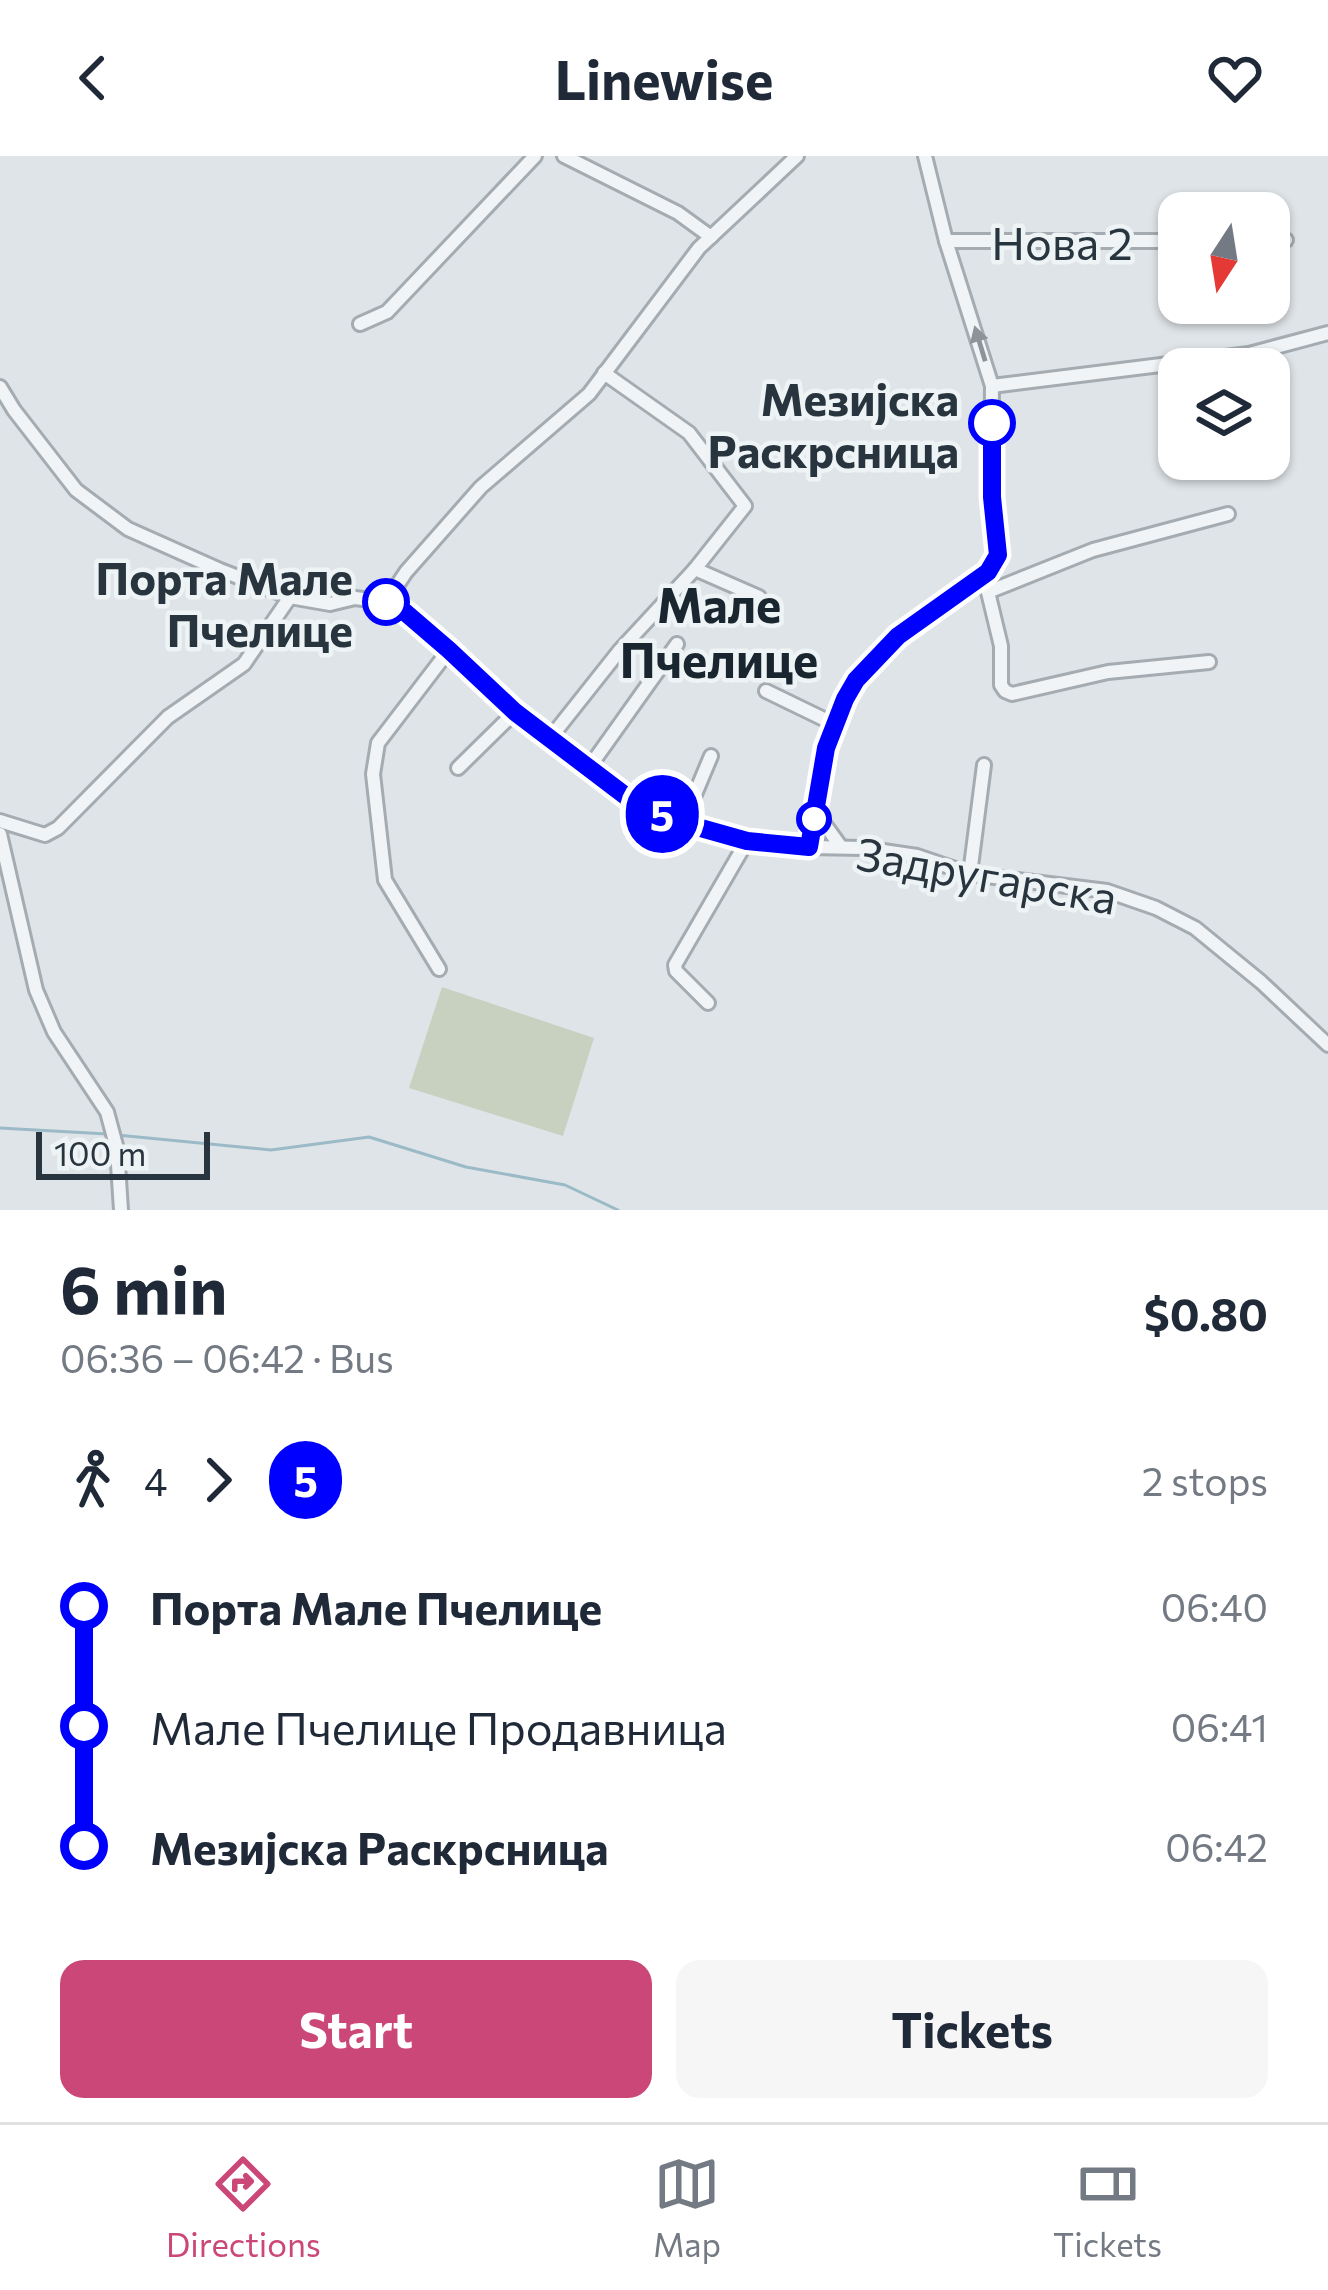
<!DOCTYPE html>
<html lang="en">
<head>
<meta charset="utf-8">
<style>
	body { margin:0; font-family:Commissioner,sans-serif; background:#f6f6f7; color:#1f2937; height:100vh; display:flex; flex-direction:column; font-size:45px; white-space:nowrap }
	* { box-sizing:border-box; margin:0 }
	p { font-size:39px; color:#747a83 }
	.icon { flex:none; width:66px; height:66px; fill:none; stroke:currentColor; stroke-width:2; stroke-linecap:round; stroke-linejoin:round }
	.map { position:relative; height:1054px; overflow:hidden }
	.panel { display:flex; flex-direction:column; background:#fff; flex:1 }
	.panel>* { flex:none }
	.badge { padding:0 24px; border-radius:39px; font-size:42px; line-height:78px }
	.needle { width:78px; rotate:192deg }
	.buttons { position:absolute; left:1158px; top:36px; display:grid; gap:24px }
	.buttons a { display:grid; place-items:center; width:132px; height:132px; border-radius:24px; background:#fff; box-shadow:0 3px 9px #0004; font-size:60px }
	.scale { position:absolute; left:36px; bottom:30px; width:174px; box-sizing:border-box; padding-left:12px; border:6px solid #28353e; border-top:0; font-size:33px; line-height:42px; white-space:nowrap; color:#28353e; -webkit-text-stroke:9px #eef3f5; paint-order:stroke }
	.map>.badge { position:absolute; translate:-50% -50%; box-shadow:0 0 0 6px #fff }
	.legs { display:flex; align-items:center; gap:18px; height:132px; padding:0 60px; font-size:39px }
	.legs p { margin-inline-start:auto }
	.head { display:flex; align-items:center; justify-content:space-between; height:204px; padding:0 60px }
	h1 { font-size:66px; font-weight:700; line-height:90px }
	.cta { display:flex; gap:24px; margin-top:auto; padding:24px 60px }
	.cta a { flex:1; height:138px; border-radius:24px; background:#ca4777; color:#fff; font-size:48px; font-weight:700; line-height:138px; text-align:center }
	.cta a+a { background:#f6f6f7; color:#1f2937 }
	ul { padding:0 60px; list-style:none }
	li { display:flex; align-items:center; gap:42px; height:120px; font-size:45px }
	li i { display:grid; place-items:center; width:18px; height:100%; margin:0 15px; background:currentColor }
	li i::after { content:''; width:30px; height:30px; margin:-15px; border:9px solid; border-radius:50%; background:#fff }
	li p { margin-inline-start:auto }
	li:first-child i { background:linear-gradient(#0000 50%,currentColor 0) }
	li:last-child i { background:linear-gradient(currentColor 50%,#0000 0) }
	header { display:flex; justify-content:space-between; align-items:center; height:156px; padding:0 60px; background:#fff; font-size:54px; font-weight:700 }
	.tabs { display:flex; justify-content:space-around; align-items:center; height:168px; border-top:3px solid #e0e1e3; background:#fff; font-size:33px; color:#747a83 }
	.tabs a { display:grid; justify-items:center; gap:6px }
	.tabs .active { color:#ca4777 }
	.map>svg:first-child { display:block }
</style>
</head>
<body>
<header><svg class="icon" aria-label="back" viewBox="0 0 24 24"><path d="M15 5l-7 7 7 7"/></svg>Linewise<svg class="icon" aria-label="heart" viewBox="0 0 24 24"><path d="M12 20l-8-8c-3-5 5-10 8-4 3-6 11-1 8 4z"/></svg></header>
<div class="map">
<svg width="1328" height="1054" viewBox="0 0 1328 1054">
	<rect width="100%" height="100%" fill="#dfe4e8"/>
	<path fill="#c8d1c0" d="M442,831L594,882L563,980L409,932Z"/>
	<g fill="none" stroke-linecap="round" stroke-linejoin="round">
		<g stroke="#9bbac7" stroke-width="3">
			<path d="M0,972L107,978"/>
			<path d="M117,979L271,994L369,981L466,1011L565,1029L618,1054"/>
		</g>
		<g stroke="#a4acb2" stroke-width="18">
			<g id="minor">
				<path d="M564,0L678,57L711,81"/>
				<path d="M1269,84H1286"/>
				<path d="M946,85H1179"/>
				<path d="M360,168L387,156L535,0"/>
				<path d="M992,230L1249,198L1328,177"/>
				<path d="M0,231L14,254L76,334L128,373L220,414L290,441L330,448L355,442L386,446L406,457L449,494L515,556L631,644L683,667L747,685L809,691L863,692L917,700L970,718L1107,735L1156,752L1195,772L1261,826L1328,889"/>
				<path d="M695,413L759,441"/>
				<path d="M988,431V436L1093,394L1228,358"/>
				<path d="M988,436L1001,490V529L1005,535L1012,538L1108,516L1209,506"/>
				<path d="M386,446L406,416L481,331L589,238L699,92L797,0"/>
				<path d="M766,535L834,568"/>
				<path d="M551,581L620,494L695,413L745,350L689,277L604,217"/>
				<path d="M458,612L515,556"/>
				<path d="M588,613L677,488"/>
				<path d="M815,655L841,691"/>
				<path d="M0,665L45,679L58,672L168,561L244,508L290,441"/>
				<path d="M683,667L711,600"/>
				<path d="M0,678L36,834L54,876L107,956L117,993L121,1054"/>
				<path d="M809,691L826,592L845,543L856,524L898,480L988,416L998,399L991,341L992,230L946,85L925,0"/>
				<path d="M970,718L984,609"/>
				<path d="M439,813L385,724L373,618L378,587L449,494"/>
				<path d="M708,847L676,815L675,809L747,685"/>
			</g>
		</g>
		<use href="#minor" stroke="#f1f4f6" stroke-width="12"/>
	</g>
	<defs><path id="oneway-solid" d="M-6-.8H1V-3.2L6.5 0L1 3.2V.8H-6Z" transform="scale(3)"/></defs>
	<use fill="#8c949a" href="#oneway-solid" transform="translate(980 188) rotate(-107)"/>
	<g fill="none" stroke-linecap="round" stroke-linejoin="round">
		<g stroke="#fff" stroke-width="27">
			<path id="line-1" d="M386,446L406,457L449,494L515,556L631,644L683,667L747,685L809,691L826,592L845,543L856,524L898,480L988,416L998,399L992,341V267"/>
		</g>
		<use href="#line-1" stroke="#00f" stroke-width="18"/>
	</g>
	<g fill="#fff" stroke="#00f" stroke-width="6">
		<circle cx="992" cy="267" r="21"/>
		<circle cx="386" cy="446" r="21"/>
		<circle cx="814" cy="663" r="15"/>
	</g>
	<g text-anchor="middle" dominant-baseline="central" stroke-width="9" stroke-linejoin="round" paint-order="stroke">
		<g font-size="45" fill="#28353e" stroke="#eef3f5">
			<text x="1062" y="85">Нова 2</text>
			<text transform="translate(987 718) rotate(10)">Задругарска</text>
		</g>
		<g font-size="45" font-weight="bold" fill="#28353e" stroke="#eef3f5" text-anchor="end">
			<text x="959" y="241">Мезијска<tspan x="959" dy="52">Раскрсница</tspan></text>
			<text x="353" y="420">Порта Мале<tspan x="353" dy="52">Пчелице</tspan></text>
		</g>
		<g font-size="48" font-weight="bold" fill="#1a262f" stroke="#eef3f5">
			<text x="719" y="447">Мале<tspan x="719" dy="55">Пчелице</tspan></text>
		</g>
	</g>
</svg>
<div class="buttons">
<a><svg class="needle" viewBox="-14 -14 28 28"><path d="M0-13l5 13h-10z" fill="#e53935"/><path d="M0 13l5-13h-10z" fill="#747a83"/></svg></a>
<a><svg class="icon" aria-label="layers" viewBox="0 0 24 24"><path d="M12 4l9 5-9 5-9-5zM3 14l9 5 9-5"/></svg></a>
</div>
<div class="scale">100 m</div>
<b class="badge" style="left:662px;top:658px;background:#00f;color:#fff">5</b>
</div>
<section class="panel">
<div class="head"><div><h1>6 min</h1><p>06:36 – 06:42 · Bus</p></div><b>$0.80</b></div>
<div class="legs"><svg class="icon" aria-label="walk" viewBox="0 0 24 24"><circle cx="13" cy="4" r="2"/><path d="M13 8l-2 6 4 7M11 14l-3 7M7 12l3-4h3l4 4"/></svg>4<svg class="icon" aria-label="forward" viewBox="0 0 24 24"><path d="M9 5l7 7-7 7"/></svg><b class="badge" style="background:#00f;color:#fff">5</b><p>2 stops</p></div>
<ul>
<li><i style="color:#00f"></i><b>Порта Мале Пчелице</b><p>06:40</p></li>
<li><i style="color:#00f"></i><span>Мале Пчелице Продавница</span><p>06:41</p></li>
<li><i style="color:#00f"></i><b>Мезијска Раскрсница</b><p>06:42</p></li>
</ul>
<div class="cta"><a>Start</a><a>Tickets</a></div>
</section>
<nav class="tabs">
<a class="active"><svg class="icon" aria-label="directions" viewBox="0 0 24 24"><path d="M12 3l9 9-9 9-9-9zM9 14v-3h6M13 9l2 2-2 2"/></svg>Directions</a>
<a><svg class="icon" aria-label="map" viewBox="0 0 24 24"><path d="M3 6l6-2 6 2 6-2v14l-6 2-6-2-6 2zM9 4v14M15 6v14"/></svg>Map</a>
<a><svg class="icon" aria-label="tickets" viewBox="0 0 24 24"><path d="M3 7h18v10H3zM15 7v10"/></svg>Tickets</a>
</nav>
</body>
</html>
